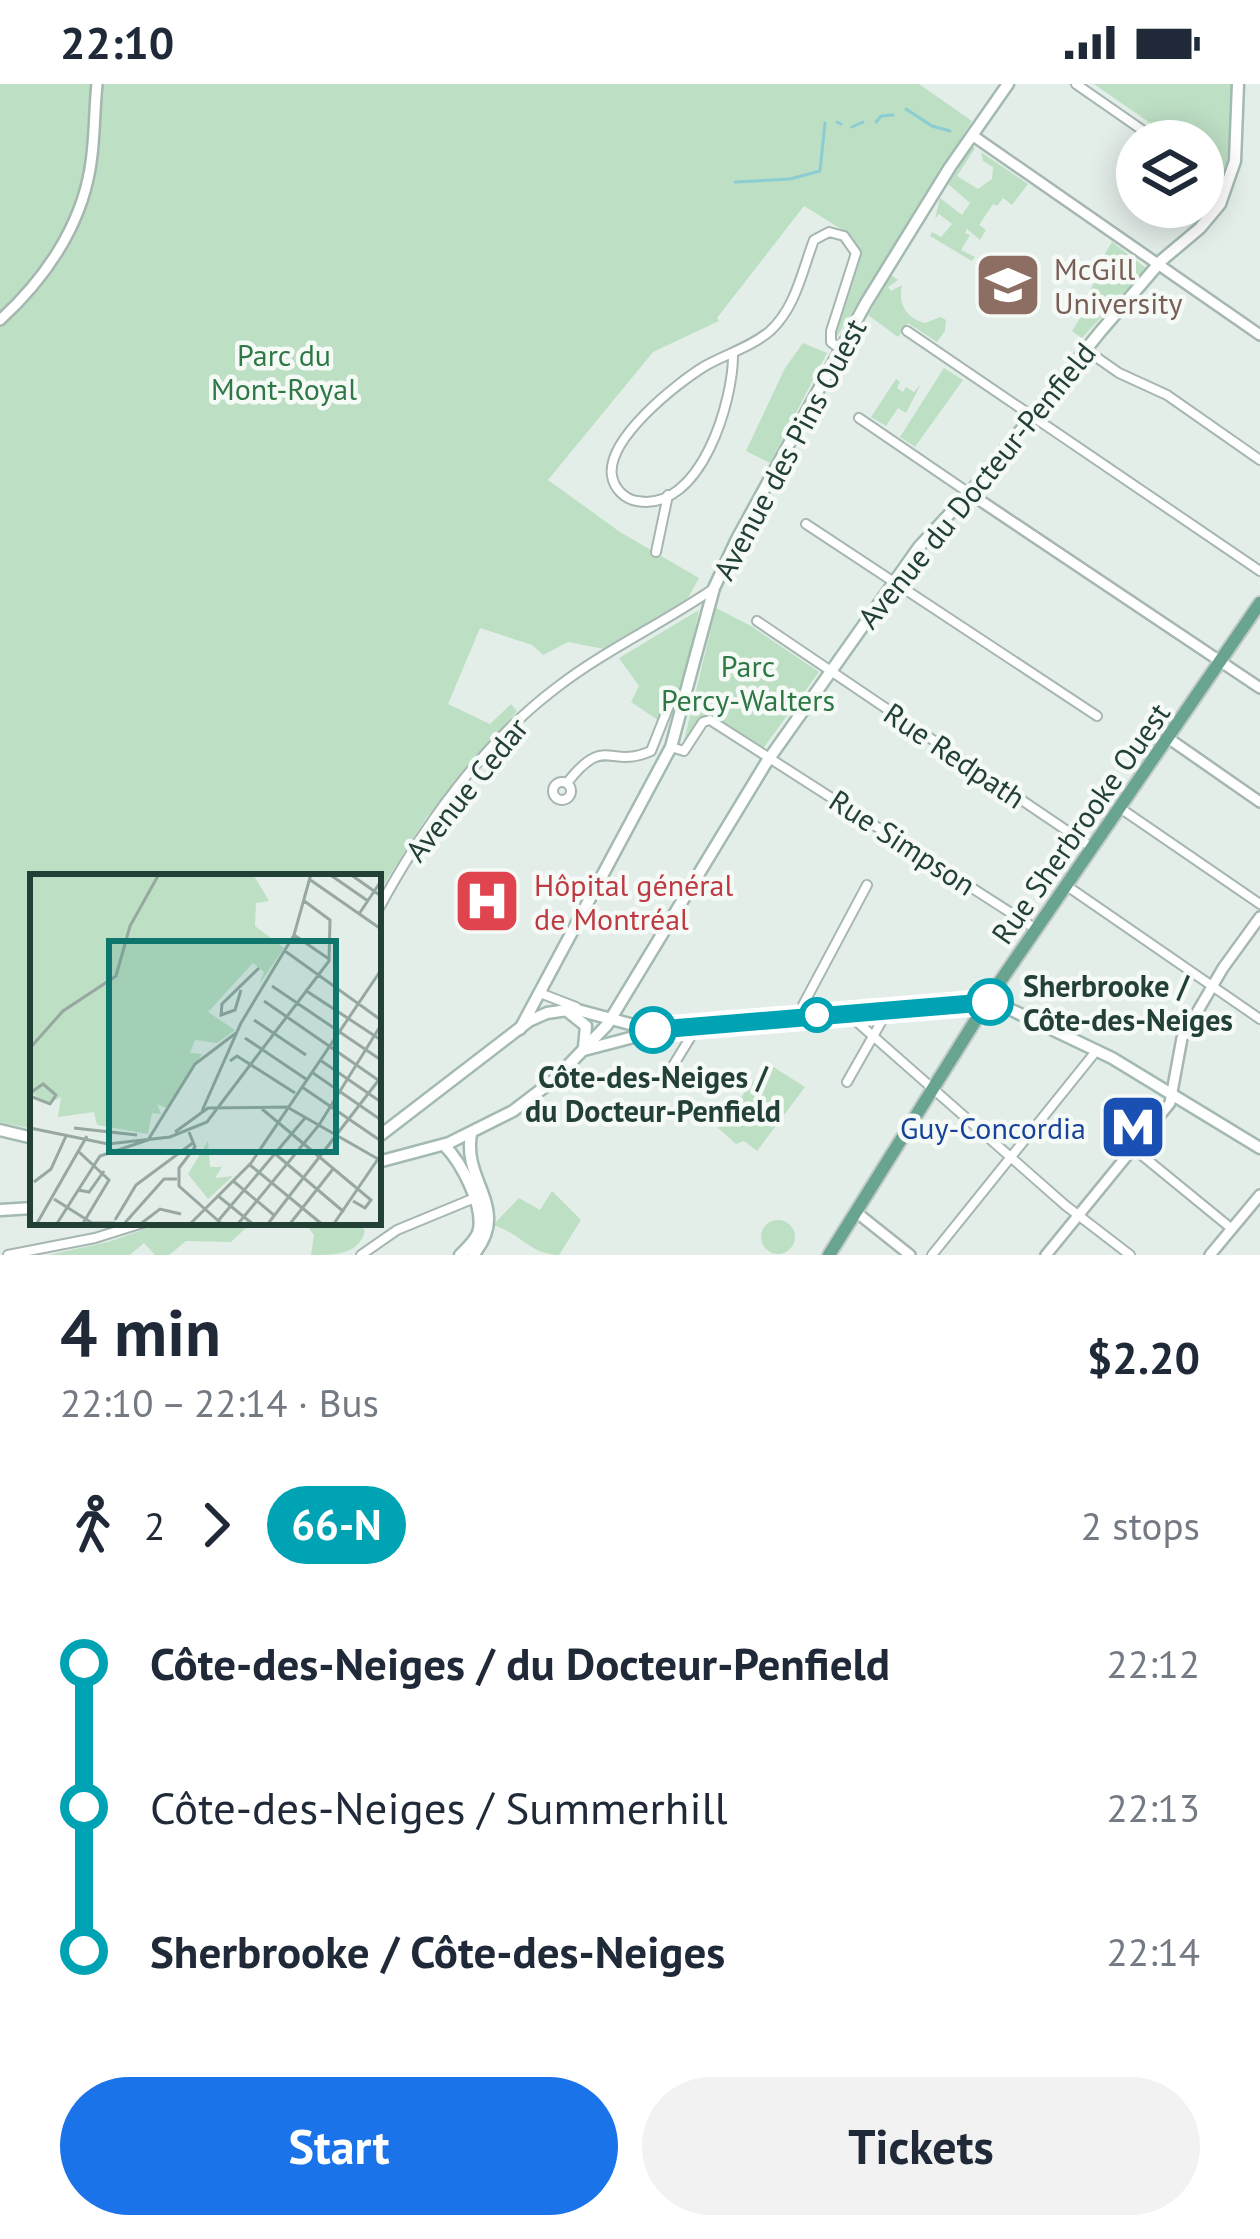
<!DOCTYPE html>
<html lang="en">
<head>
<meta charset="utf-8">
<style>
	body { margin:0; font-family:"PT Sans",sans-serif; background:#f2f2f3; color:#1f2937; height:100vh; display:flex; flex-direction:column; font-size:45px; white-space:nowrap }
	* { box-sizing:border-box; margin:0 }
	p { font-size:39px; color:#747a83 }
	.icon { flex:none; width:66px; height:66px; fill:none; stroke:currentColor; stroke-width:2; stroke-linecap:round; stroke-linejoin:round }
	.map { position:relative; height:1171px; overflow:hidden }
	.details { display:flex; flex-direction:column; background:#fff; flex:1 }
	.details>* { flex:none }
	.badge { padding:0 24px; border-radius:39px; font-size:42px; line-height:78px }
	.tools { position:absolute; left:1116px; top:36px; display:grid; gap:24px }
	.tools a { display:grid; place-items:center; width:108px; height:108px; border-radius:50%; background:#fff; box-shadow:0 6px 30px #0003; font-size:60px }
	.map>.badge { position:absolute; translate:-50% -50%; box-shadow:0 0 0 6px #fff }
	.legs { display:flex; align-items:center; gap:18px; height:132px; padding:0 60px; font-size:39px }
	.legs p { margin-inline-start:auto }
	.overview { display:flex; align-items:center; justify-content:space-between; height:204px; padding:0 60px }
	h1 { font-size:66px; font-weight:800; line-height:90px }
	.cta { display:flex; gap:24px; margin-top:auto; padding:24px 60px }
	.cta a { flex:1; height:138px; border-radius:72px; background:#1a73e8; color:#fff; font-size:48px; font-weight:800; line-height:138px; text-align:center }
	.cta a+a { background:#f2f2f3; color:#1f2937 }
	ul { padding:0 60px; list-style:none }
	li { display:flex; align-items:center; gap:42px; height:144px; font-size:45px }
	li i { display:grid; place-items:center; width:18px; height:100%; margin:0 15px; background:currentColor }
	li i::after { content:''; width:30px; height:30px; margin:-15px; border:9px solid; border-radius:50%; background:#fff }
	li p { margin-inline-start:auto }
	li:first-child i { background:linear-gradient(#0000 50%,currentColor 0) }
	li:last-child i { background:linear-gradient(currentColor 50%,#0000 0) }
	.status { display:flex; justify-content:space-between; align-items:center; height:84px; padding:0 60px; background:#fff; direction:ltr }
	.status svg { height:33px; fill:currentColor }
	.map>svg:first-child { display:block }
</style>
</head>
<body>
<div class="status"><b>22:10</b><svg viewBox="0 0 49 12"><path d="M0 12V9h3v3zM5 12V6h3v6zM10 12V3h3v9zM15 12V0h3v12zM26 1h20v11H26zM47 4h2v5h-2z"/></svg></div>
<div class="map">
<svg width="1260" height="1171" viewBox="0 0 1260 1171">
	<rect width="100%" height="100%" fill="#e4eee9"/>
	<g fill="#bddfc4">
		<path d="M0,0H919L972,37L836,254L835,246L861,170L846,148L804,122L717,234L719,237L653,268L548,396L620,448L699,494L688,514L604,565L568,558L543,571L532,561L480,544L448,620L490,640L511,620L517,627L426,734L378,810V793H33V1045L0,1038Z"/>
		<path d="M1094,0H1231L1232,38L1226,90L1203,76V57H1176Z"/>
		<path d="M972,63L975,64L957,92L978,105L992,95L993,83L983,77L981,68L1028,100L1012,121L1003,114L997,122L993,120L979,141L986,146L980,156L967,145L965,149L970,151L961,166L975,173L972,177L930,152L932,148L941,153L952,140L939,130L935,135L940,114L962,131L970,119L948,100Z"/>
		<path d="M1112,158L1146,184L1082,254L1072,247L1095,210L1090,206L1095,198L1086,185L1097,183Z"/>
		<path d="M891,191L898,196L888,203L891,207L902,201C898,220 906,234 925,239L940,233L946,236L945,247L937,258L908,239L898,253L868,231Z"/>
		<path d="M803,259L827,269L770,379L746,367L785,284Z"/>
		<path d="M944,284L963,296L915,363L900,353Z"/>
		<path d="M896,295L900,298L897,304L903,308L906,303L914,308L921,300L906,329L898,324L886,342L871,333Z"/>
		<path d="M716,524L751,542L819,588L762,666L709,633L701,635L683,661Z"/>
		<path d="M699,526L682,605L670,612L661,638L631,618L639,602L619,574Z"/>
		<path d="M767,979L805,1003L757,1067L744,1057L736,1060L718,1044Z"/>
		<path d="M552,1107L581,1136L559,1171C531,1171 519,1148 493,1141L519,1114L540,1126Z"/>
		<circle cx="778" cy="1153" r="17"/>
		<path d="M165,1138H252L231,1158L186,1157L169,1171H155L144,1159L130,1171H48L108,1158Z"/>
		<path d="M304,1138H358L365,1147C358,1171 336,1171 311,1171L314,1151Z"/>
	</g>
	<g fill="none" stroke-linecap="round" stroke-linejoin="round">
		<g stroke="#8ccdd3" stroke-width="3">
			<path d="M906,25L932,42L950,47"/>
			<path d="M837,38L841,40"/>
			<path d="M876,38L881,32L893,31"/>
			<path d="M852,43L863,38"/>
			<path d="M735,98L790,95L820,87L825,39"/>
		</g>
		<g stroke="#a6b6b0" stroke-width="12">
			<g id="minor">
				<path d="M1076,0L1158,57"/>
				<path d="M1203,88L1226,103"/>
				<path d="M907,247L1260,487"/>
				<path d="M1086,266L1119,289L1167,311L1260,376"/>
				<path d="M733,269C734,315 701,429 637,417C624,415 614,404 612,392C606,355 677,299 705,282C726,270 751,263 770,247C796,223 802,187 814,156L829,148L844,152L856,169L831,247V258L840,265"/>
				<path d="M859,334L969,409"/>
				<path d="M806,440L1097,632"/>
				<path d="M656,468L668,411"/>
				<path d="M757,537L1091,763"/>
				<path d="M671,663L684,667L703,638L710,636L1036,845"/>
				<circle cx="562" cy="707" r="9"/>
				<path d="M567,699C606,649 608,686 651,667L672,614L686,610"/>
				<path d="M1120,724L1260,820"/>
				<path d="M1067,802L1260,935"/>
				<path d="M378,826C422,744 482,660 556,604C605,566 662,540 713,505"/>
				<path d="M540,909L576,923"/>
				<path d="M848,930L1065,1121L1130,1171"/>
				<path d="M802,933L803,921L867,801"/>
				<path d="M663,998L690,954L691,944"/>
				<path d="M847,998L888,926"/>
				<path d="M1133,1064L1232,1145"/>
				<path d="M8,1171L95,1154L146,1138"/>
				<path d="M361,1171L397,1146L477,1113"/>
				<path d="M932,1171L1097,966"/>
			</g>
		</g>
		<g stroke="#a6b6b0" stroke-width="14">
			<g id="tertiary">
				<path d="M972,51L1260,251"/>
				<path d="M0,236C44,196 80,144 90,85C95,57 94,28 97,0"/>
				<path d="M969,409L1260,604"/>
				<path d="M1168,654L1260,718"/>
				<path d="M856,1128L910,1171"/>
				<path d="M1046,1171L1170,1019L1182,954L1223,884L1260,833"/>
				<path d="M1210,1171L1260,1111"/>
			</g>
		</g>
		<g stroke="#a3bab0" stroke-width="15">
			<g id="secondary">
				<path d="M566,926L586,942L584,963"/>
				<path d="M520,945L671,663L714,504L737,455L866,219L950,83L1008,0"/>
				<path d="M584,966L653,948"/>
				<path d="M0,1046L33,1054"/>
				<path d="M471,1050C462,1098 512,1125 473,1171"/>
				<path d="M378,1053L529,937L547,929L574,925L656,947L979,917L999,920L1112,974L1260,1064"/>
				<path d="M444,1061C461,1078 486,1124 478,1149C474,1158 467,1164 460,1171"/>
				<path d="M378,1078L449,1059L513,1027L555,995L607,941L766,679L919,463L979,398L1100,248L1162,176L1200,144L1220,120L1235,77L1238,0"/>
				<path d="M0,1126L33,1124"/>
			</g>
		</g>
		<g stroke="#c1cac7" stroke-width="16">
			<path id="primary" d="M829,1171L997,902L1260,519"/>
		</g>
		<use href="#minor" stroke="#fff" stroke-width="8"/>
		<use href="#tertiary" stroke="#fff" stroke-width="9"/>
		<use href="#secondary" stroke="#fff" stroke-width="10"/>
		<use href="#primary" stroke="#69a490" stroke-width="12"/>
	</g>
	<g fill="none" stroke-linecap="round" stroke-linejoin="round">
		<g stroke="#fff" stroke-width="27">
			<path id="line-1" d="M653,946L990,918"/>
		</g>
		<use href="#line-1" stroke="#00a3b4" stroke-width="18"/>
	</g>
	<defs>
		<g id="university-square" transform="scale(3.45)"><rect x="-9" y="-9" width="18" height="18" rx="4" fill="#8d6e63" stroke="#f5faf7"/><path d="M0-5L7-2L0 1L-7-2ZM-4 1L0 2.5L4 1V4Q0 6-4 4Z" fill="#fff"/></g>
		<g id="hospital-square" transform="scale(3.45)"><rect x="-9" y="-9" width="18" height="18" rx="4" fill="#e0444e" stroke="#f5faf7"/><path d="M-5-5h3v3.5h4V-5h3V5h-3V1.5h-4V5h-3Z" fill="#fff"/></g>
		<g id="metro-square" transform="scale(3.45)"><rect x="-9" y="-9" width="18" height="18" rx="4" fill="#1a4fb4" stroke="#f5faf7"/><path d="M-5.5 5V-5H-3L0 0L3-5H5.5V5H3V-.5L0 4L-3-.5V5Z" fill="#fff"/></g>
	</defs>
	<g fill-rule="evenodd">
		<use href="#university-square" x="1008" y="201"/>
		<use href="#hospital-square" x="487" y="817"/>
		<use href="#metro-square" x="1133" y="1043"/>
	</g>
	<g fill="#fff" stroke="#00a3b4" stroke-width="6">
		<circle cx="990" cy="918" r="21"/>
		<circle cx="817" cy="931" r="15"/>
		<circle cx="653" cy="946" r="21"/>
	</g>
	<g text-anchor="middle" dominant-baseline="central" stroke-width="9" stroke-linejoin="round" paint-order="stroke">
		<g font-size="30" fill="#785e54" stroke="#f5faf7" text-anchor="start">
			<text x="1054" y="184">McGill<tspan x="1054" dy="34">University</tspan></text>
		</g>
		<g font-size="30" fill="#2d7844" stroke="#f5faf7">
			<text x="284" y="270">Parc du<tspan x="284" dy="34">Mont-Royal</tspan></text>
			<text x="748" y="581">Parc<tspan x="748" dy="34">Percy-Walters</tspan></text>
		</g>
		<g font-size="30" fill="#234036" stroke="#f5faf7">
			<text transform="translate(789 365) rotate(-62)">Avenue des Pins Ouest</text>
			<text transform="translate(976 401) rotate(-51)">Avenue du Docteur-Penfield</text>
			<text transform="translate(955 671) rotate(34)">Rue Redpath</text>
			<text transform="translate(466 705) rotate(-51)">Avenue Cedar</text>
			<text transform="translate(1080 739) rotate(-55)">Rue Sherbrooke Ouest</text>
			<text transform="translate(903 758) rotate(33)">Rue Simpson</text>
		</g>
		<g font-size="30" fill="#be3a42" stroke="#f5faf7" text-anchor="start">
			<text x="534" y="800">Hôpital général<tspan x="534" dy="34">de Montréal</tspan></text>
		</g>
		<g font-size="30" font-weight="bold" fill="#234036" stroke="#f5faf7" text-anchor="start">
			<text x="1023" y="901">Sherbrooke /<tspan x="1023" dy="34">Côte-des-Neiges</tspan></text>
			<text x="653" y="992" text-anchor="middle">Côte-des-Neiges /<tspan x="653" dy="34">du Docteur-Penfield</tspan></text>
		</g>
		<g font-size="30" fill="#164399" stroke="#f5faf7" text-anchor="end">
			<text x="1086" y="1043">Guy-Concordia</text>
		</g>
	</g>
	<g transform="translate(30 790)">
		<rect width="351" height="351" fill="#e4eee9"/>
		<path d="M0,0H223L239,27L226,29L225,52L254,74L229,111L234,98L223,89L178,138L205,156L187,169L165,166L160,179L172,180L136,234L127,230L131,240L122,239L118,260L67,251L64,238L28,243L31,223L19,230L0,218ZM178,267L180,293H192L185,304L203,302L178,325L158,300Z" fill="#bddfc4"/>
		<path fill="none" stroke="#97a8a1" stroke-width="3" d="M299,0L338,27M320,0L351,22M279,5L351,55M329,40L351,7M264,61L299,85M255,77L351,146M242,112L351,186M211,116L205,136L191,141L192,130L229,94M275,116L351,166M234,127L351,208M224,146L276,181M215,164L276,205M0,174L33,137L86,102L100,52L129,0M290,186L351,228M200,187L207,182L265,219M283,199L351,246M272,213L351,267M0,219L13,210L26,221L20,230L0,222M232,235L341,326L335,334L323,327M172,237L211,149L264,61L281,0M0,254L78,270L140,263L177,248L299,87L300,46L273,26M44,254L107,261M145,258L178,234L257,233L348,285M159,258L165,273L149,294V312L193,351M48,277L79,306L52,351M243,278L314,338M220,291L293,351M202,306L245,342M4,308L21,295L36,262M48,316L59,318L74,297M187,321L224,351M24,325L62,349H85M85,346L106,311L164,268M188,347L275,244M6,351L57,262M26,351L70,282L118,266L165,190L206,159M93,351L134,305H147M109,351L130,335L151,340M159,351L221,289L351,96M207,351L289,251L351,151M237,351L351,203M259,351L303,295M303,351L350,282"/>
		<path fill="#0f766e" fill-opacity="0.15" stroke="#0f766e" stroke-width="6" d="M79,67H306V278H79Z"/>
		<rect width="351" height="351" fill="none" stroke="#234036" stroke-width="6"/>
	</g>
</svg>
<div class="tools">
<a><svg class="icon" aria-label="layers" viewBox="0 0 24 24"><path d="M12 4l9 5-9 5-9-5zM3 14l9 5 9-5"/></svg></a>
</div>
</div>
<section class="details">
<div class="overview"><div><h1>4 min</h1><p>22:10 – 22:14 · Bus</p></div><b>$2.20</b></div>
<div class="legs"><svg class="icon" aria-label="walk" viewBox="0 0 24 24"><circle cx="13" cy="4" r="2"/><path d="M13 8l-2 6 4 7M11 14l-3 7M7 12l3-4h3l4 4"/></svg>2<svg class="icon" aria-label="forward" viewBox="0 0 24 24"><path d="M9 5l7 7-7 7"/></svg><b class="badge" style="background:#00a3b4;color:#fff">66-N</b><p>2 stops</p></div>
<ul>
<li><i style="color:#00a3b4"></i><b>Côte-des-Neiges / du Docteur-Penfield</b><p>22:12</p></li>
<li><i style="color:#00a3b4"></i><span>Côte-des-Neiges / Summerhill</span><p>22:13</p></li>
<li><i style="color:#00a3b4"></i><b>Sherbrooke / Côte-des-Neiges</b><p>22:14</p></li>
</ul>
<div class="cta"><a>Start</a><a>Tickets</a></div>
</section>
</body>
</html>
